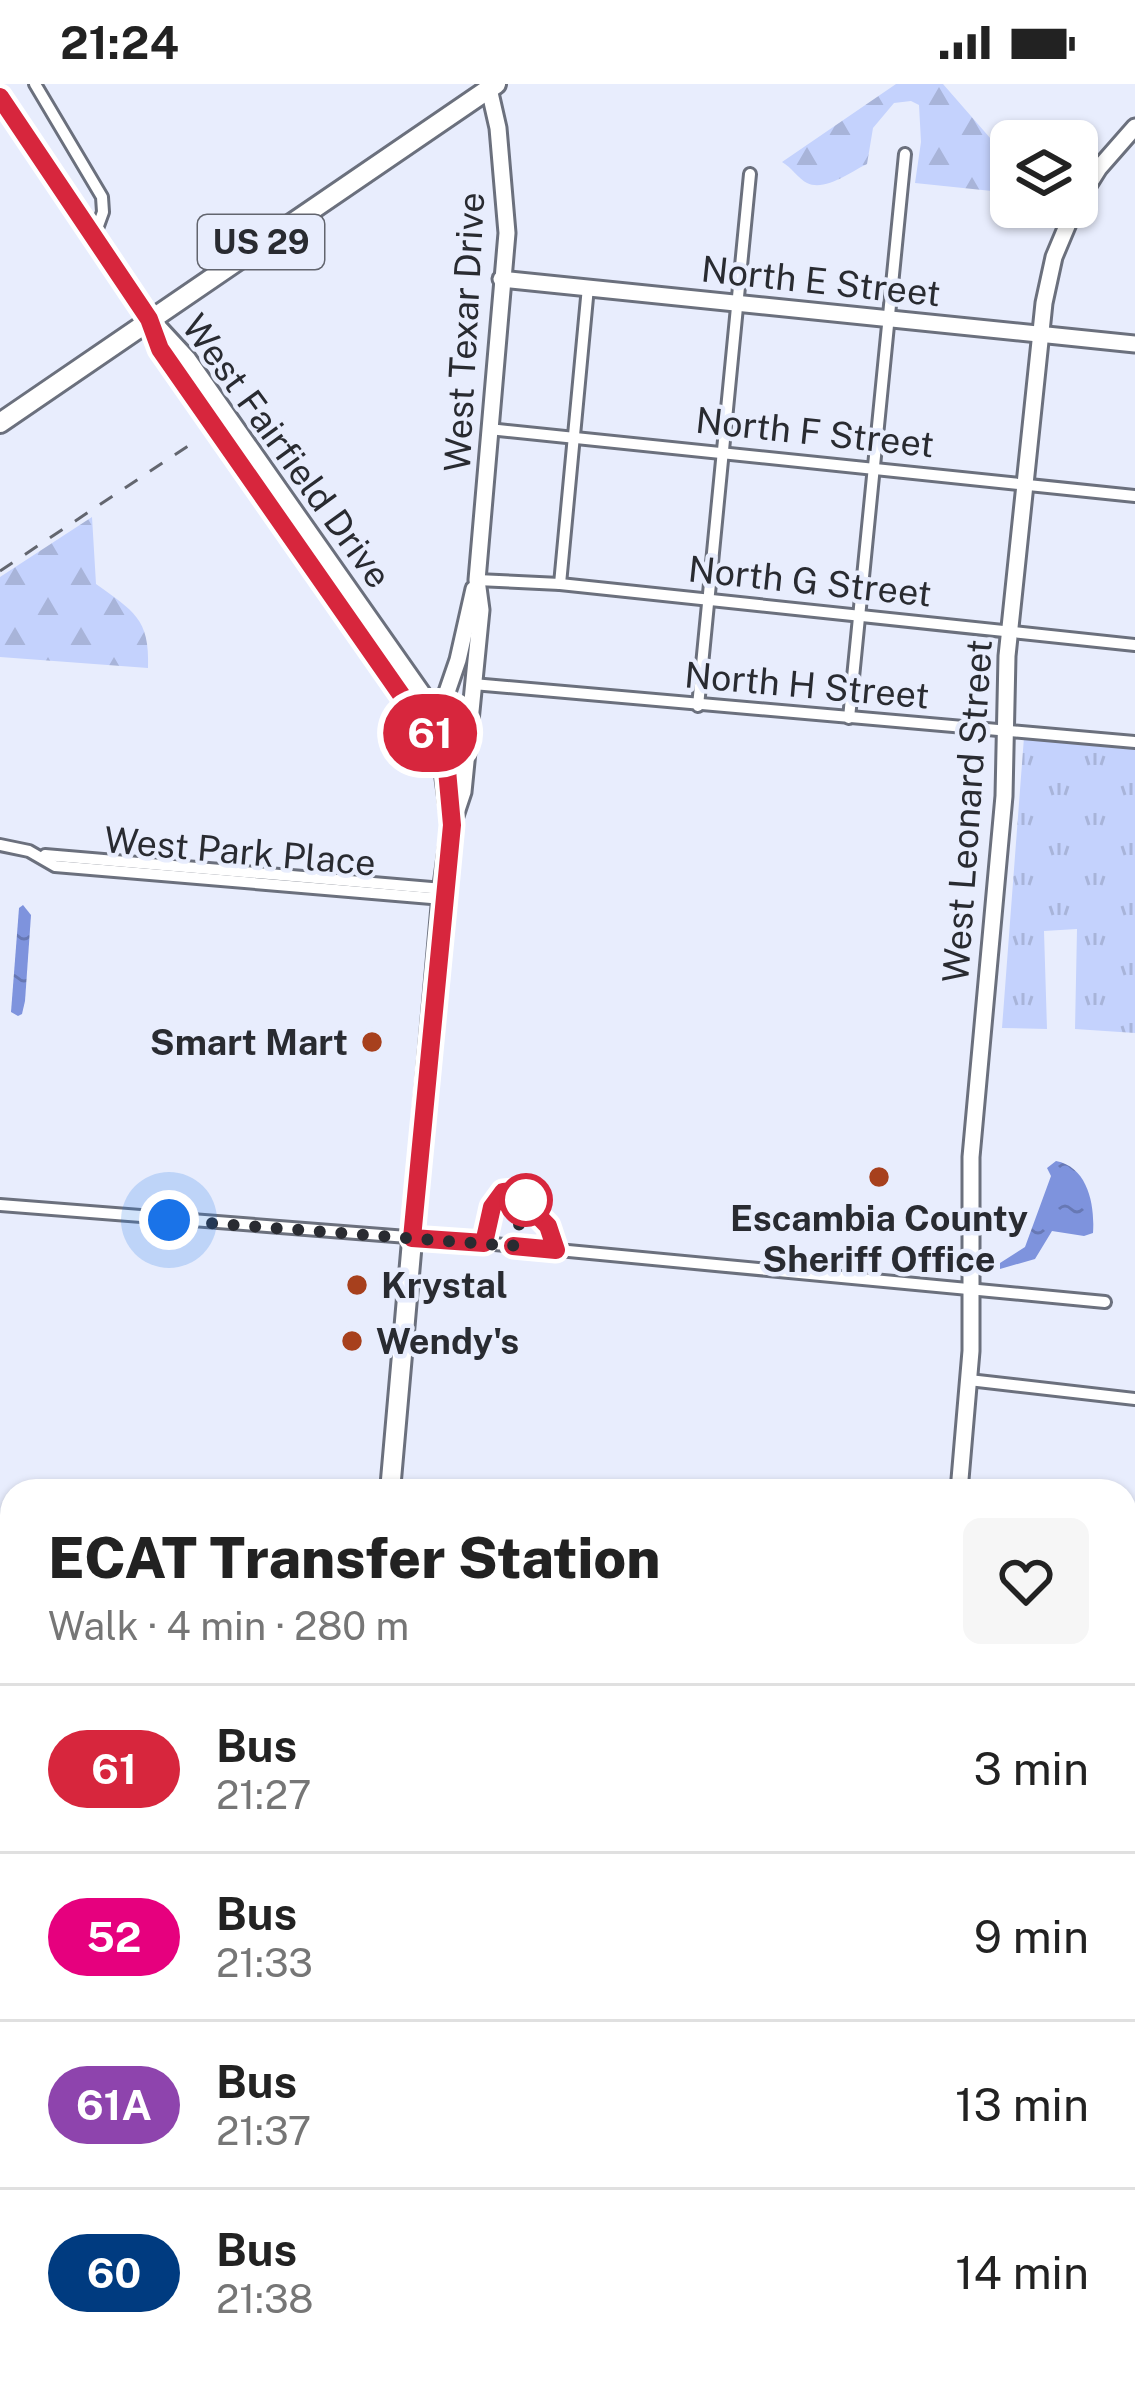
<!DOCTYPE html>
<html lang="en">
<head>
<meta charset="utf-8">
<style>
	body { margin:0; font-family:"Public Sans",sans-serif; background:#f6f6f6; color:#222; height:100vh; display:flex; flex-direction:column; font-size:45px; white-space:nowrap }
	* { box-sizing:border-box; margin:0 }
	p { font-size:39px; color:#767676 }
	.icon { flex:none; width:66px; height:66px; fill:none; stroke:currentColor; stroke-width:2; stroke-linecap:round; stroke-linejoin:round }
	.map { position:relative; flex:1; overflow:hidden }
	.details { position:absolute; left:0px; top:1395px; width:1137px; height:903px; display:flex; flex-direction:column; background:#fff; border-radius:36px 36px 0 0; box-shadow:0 3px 9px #0004 }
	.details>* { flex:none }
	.badge { padding:0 24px; border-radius:39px; font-size:42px; line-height:78px }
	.controls { position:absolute; left:990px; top:36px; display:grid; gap:24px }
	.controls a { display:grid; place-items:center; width:108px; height:108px; border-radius:18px; background:#fff; box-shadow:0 3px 9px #0004; font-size:60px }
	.you { position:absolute; width:60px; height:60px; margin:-30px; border:9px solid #fff; border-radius:50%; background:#1a73e8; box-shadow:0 0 0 18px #1a73e833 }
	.map>.badge { position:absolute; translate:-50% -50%; box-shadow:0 0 0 6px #fff }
	.round { display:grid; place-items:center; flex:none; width:126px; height:126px; border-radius:18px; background:#f6f6f6 }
	.overview { display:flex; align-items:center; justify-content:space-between; height:204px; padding:0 48px }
	h1 { font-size:57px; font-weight:800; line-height:90px }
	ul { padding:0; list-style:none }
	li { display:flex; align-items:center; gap:36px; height:168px; padding:0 48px; border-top:3px solid #e0e0e0 }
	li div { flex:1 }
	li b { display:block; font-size:45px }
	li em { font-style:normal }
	li .badge { min-width:132px; font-weight:700; text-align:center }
	.status { display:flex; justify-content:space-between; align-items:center; height:84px; padding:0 60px; background:#fff; direction:ltr }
	.status svg { height:33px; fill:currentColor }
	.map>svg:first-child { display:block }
</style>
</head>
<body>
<div class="status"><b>21:24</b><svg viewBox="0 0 49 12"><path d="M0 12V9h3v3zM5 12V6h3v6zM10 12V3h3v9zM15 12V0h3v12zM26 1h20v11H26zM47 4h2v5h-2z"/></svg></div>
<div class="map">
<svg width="1135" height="2297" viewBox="0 0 1135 2297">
	<defs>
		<pattern id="forest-firs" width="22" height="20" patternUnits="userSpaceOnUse" patternTransform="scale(3)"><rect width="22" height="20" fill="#c4d2fd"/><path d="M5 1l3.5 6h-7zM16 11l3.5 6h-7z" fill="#a8b4d9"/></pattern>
		<pattern id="park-tufts" width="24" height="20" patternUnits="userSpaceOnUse" patternTransform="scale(3)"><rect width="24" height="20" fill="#c4d2fd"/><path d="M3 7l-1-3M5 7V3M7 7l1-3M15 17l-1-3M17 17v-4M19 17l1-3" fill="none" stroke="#a8b4d9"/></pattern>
		<pattern id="water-ripples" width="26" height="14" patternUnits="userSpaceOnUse" patternTransform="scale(3)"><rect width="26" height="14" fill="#7e93dd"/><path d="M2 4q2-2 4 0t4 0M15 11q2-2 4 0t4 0" fill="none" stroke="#6778b4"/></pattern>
	</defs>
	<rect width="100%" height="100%" fill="#e8edfd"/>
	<g fill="url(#forest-firs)">
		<path d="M896,0H943L1011,78V109L915,99L921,58L919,21L911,17L894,19L873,44L867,80C852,87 825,108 807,99C799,95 791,83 782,78Z"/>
		<path d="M92,433L96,500C133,527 150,534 148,584L0,573V493Z"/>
	</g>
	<path fill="url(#park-tufts)" d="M1024,653L1135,663V949L1075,945L1077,845L1044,847L1047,945L1002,944Z"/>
	<g fill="url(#water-ripples)">
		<path d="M23,821L31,831L25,917L22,930L18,932L11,928L19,824Z"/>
		<path d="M1056,1077C1088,1083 1095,1121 1093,1149L1084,1152L1052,1147L1035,1175L1000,1185V1179L1025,1163L1051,1092L1047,1084Z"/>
	</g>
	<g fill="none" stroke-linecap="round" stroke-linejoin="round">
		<g stroke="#6b707d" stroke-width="16">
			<g id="street">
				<path d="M35,0L102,113L103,128L95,150"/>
				<path d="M489,345L1135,412"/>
				<path d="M477,496L560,500L1135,561"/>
				<path d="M560,500L588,203"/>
				<path d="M473,600L1135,658"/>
				<path d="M698,622L750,90"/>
				<path d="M849,634L905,70"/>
				<path d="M0,761L29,767L55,782L443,815"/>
				<path d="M45,771L443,805"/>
				<path d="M0,1121L484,1159L1105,1218"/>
				<path d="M969,1296L1135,1315"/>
				<path d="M1125,1463L1135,1464"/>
				<path d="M1125,1611L1135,1612"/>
				<path d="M1125,1912L1135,1913"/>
				<path d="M0,1987L12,1988"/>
				<path d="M1125,2065L1135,2066"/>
				<path d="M371,2286L481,2297"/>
				<path d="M12,2297L13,2286"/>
				<path d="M166,2297L167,2286"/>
				<path d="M279,2297L329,2286"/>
				<path d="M525,2297L526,2286"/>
				<path d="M884,2297L885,2286"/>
			</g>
		</g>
		<g stroke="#6b707d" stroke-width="21">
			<g id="secondary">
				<path d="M1077,119L1099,84L1135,43"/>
				<path d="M501,195L1135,260"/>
				<path d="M435,643L458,576L474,505"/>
				<path d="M453,738L463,708L481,526L477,496L507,149L498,44L488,0"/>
				<path d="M959,1407L971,1267V1073L1004,712L1007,572L1044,219L1054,173L1075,123"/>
				<path d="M0,1662L12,1663"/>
				<path d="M1125,1764L1135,1765"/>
			</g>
		</g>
		<g stroke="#6b707d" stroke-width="24">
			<g id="primary">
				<path d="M0,13L149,235L160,265L439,665"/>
				<path d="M149,235L186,275L437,633L452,741L443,805L390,1407"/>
				<path d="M0,339L496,0"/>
				<path d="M302,2286L303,2297"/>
				<path d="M328,2286V2297"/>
			</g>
		</g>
		<use href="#street" stroke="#fff" stroke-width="10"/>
		<use href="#secondary" stroke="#fff" stroke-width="15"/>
		<use href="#primary" stroke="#fff" stroke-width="18"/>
		<path stroke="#63666f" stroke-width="3" stroke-dasharray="15 15" stroke-linecap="butt" d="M0,487L194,358"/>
	</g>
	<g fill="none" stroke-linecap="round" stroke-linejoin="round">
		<g stroke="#fff" stroke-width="27">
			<path id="line" d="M0,13L149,235L160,265L446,675L452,741L412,1154L484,1159L492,1123L503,1108L514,1107L548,1142L556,1166L513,1162"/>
		</g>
		<use href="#line" stroke="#d7263d" stroke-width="18"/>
		<path stroke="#292b31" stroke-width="12" stroke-dasharray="0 21.6" d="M169,1136L513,1162L526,1116"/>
	</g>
	<g fill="#a7401d" stroke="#e8edfd" stroke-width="4.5">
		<circle cx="372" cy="958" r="12"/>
		<circle cx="879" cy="1093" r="12"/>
		<circle cx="357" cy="1201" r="12"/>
		<circle cx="352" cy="1257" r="12"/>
	</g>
	<circle fill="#fff" stroke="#d7263d" stroke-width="6" cx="526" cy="1116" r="24"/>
	<g text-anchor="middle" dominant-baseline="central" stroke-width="9" stroke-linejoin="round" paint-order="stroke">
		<rect fill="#e8edfd" stroke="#62656e" stroke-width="3" x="198" y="131" width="126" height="54" rx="9"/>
		<g font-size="33" font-weight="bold" fill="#292b31">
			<text x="261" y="158">US 29</text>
		</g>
		<g font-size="36" fill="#292b31" stroke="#e8edfd">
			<text transform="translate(821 197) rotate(6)">North E Street</text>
			<text transform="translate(464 248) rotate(-87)">West Texar Drive</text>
			<text transform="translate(815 348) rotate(6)">North F Street</text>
			<text transform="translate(287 367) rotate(54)">West Fairfield Drive</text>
			<text transform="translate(810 497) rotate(6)">North G Street</text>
			<text transform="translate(807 601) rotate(5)">North H Street</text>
			<text transform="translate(967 727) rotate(-86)">West Leonard Street</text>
			<text transform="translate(240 767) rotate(5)">West Park Place</text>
		</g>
		<g font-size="36" font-weight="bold" fill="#292b31" stroke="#e8edfd" text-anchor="start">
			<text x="348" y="958" text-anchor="end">Smart Mart</text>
			<text x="879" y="1134" text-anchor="middle">Escambia County<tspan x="879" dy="41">Sheriff Office</tspan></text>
			<text x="381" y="1201">Krystal</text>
			<text x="376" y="1257">Wendy's</text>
		</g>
	</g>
</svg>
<div class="controls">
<a><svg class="icon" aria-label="layers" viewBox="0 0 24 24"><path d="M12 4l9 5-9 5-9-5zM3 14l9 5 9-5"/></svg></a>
</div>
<div class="you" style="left:169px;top:1136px"></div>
<b class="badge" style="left:430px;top:649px;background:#d7263d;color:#fff">61</b>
<section class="details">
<div class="overview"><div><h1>ECAT Transfer Station</h1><p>Walk · 4 min · 280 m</p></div><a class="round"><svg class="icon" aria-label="heart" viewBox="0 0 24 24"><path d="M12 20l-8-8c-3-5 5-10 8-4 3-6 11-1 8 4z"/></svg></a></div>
<ul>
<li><span class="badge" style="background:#d7263d;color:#fff">61</span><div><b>Bus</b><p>21:27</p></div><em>3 min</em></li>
<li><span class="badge" style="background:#e6007e;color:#fff">52</span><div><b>Bus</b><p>21:33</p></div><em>9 min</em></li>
<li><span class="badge" style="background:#8e44ad;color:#fff">61A</span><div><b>Bus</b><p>21:37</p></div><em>13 min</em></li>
<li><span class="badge" style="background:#003b80;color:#fff">60</span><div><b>Bus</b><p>21:38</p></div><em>14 min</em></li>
</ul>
</section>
</div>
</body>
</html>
